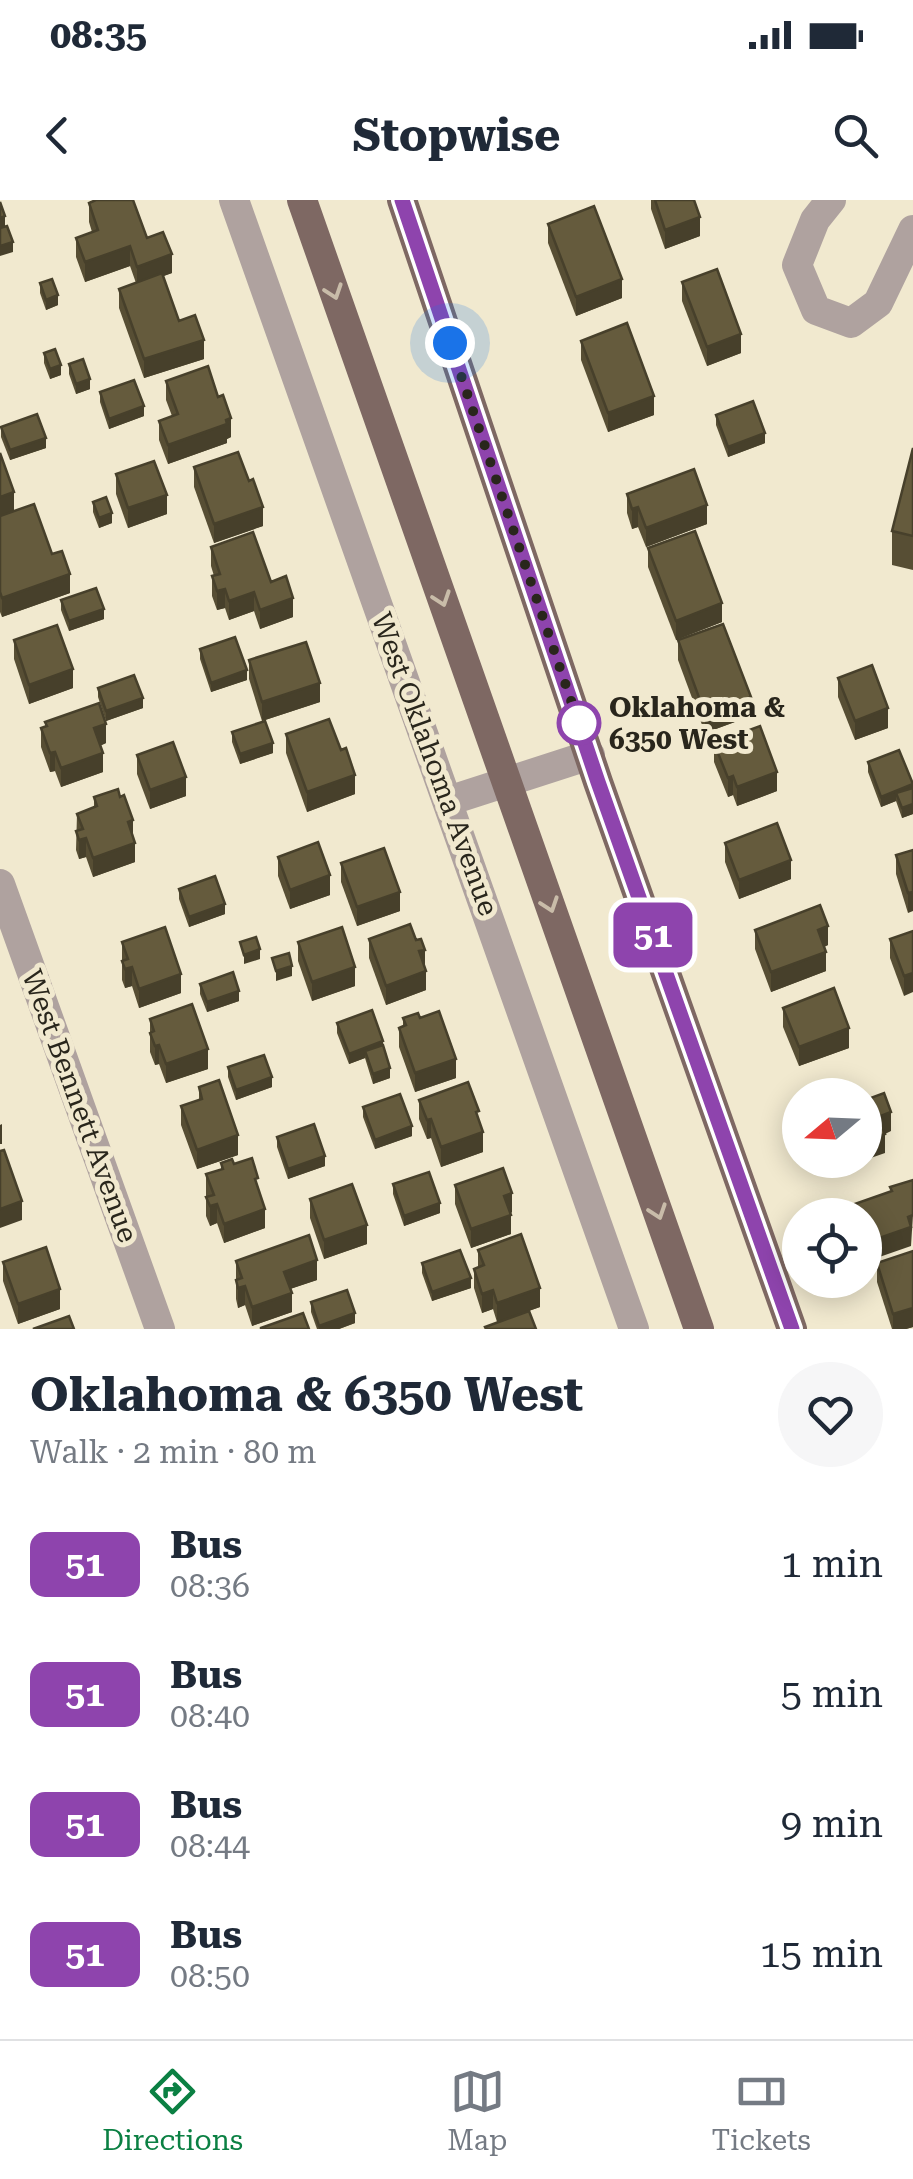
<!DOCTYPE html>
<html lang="en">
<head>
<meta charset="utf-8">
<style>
	body { margin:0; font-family:"Roboto Serif",serif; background:#f6f6f7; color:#1f2937; height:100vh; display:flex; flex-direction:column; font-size:38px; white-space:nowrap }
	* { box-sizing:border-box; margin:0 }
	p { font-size:32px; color:#747a83 }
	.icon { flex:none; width:55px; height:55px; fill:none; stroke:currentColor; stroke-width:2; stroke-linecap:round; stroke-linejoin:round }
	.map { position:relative; height:1129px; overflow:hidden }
	.panel { display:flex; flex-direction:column; background:#fff; flex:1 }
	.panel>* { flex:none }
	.badge { padding:0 20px; border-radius:15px; font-size:35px; line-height:65px }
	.needle { width:65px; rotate:251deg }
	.tools { position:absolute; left:782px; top:878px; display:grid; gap:20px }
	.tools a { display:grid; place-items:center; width:100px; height:100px; border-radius:50%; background:#fff; box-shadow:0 5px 25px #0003; font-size:50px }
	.you { position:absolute; width:50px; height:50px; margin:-25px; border:8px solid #fff; border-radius:50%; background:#1a73e8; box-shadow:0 0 0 15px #1a73e833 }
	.map>.badge { position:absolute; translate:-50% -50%; box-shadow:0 0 0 5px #fff }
	.round { display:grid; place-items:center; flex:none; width:105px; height:105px; border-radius:52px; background:#f6f6f7 }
	.summary { display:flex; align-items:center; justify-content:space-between; height:170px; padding:0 30px }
	h1 { font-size:48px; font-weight:700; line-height:75px }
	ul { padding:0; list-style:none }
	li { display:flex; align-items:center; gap:30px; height:130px; padding:0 30px }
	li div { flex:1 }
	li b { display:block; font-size:38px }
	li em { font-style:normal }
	li .badge { min-width:110px; font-weight:700; text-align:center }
	.status { display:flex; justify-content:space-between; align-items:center; height:70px; padding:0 50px; background:#fff; direction:ltr }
	.status svg { height:28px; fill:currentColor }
	header { display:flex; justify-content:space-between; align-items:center; height:130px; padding:0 30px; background:#fff; font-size:45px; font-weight:700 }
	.tabs { display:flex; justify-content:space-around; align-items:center; height:140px; border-top:2px solid #e0e1e3; background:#fff; font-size:28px; color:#747a83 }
	.tabs a { display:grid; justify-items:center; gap:5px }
	.tabs .selected { color:#0b8043 }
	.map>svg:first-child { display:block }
</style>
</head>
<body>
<div class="status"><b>08:35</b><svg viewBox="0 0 49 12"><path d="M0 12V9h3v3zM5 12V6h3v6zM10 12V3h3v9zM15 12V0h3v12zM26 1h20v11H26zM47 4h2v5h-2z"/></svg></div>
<header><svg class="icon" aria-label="back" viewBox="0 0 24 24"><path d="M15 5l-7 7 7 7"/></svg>Stopwise<svg class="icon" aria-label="search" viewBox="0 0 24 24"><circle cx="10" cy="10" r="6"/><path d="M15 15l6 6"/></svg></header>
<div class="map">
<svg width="913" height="1129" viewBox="0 0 913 1129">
	<rect width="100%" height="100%" fill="#f1e9cf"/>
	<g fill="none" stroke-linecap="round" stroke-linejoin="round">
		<g stroke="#afa29f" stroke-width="30">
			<path d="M234,0L634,1129"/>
			<path d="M831,0L815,20L797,65L816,110L851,123L878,103L913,30"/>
			<path d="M448,601L590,555"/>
			<path d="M0,684L160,1129"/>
		</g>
		<g stroke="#7e6863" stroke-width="30">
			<path d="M302,0L699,1129"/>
			<path d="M402,0L598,582L792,1129"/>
		</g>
	</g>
	<g fill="#574e34">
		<path d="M651,0H694L700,36L665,49L651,9Z"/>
		<path d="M89,3L147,38L172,73L163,76L179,121L204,159L144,178L119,108V89L136,83L130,66L85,82L76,57V38L92,32L89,22Z"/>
		<path d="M548,24L622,98L576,116L548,43Z"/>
		<path d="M682,82L741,153L707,166L682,101Z"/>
		<path d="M40,83L58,105L46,110L40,93Z"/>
		<path d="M581,141L654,215L608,232L581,160Z"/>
		<path d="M44,153L61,175L50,179L44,163Z"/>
		<path d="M69,164L90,189L76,194L69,174Z"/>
		<path d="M166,181L231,237L227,239V243L168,264L159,240V221L172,216L166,200Z"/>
		<path d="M100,192L144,216L109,229L100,202Z"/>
		<path d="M716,215L765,243L728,257L716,225Z"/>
		<path d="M1,227L46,248L10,260L1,237Z"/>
		<path d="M913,248V370L892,365V331Z"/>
		<path d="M0,253L14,311L52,354L70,393L2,417L0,412Z"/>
		<path d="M194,267L263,326L214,343L194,287Z"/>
		<path d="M116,274L167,314L128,328L116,294Z"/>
		<path d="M627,294L707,324L646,347L638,327L632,329L627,313Z"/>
		<path d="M93,302L112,323L99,328L93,312Z"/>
		<path d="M211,347L271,382L293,417L260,429L254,411L229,420L225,408L217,410L212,396V376H214L211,366Z"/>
		<path d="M648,348L722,422L676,440L648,367Z"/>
		<path d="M61,400L104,419L69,431L61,410Z"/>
		<path d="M14,440L73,488L29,504L14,459Z"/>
		<path d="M678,440L751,516L705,533L678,460Z"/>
		<path d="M200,449L247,480L211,492L200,459Z"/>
		<path d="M249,460L320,502L262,521L249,479Z"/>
		<path d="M838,478L888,528L855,540L838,497Z"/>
		<path d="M98,488L143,508L106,521L98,497Z"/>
		<path d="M45,522L106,543L100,546L103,572L61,587L55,571L50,572L41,547V528L45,526Z"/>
		<path d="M232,532L273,553L240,564L232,542Z"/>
		<path d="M286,534L341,550L355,594L307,612L286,553Z"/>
		<path d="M714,543L777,591L737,606L733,595L728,597L714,562Z"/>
		<path d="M137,555L186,596L150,609L137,574Z"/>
		<path d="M868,562L913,584V614L902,618L896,601L881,607L868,572Z"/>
		<path d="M94,597L133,638L135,662L93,677L86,657L79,659L76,650L77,614L94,608Z"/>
		<path d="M725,643L791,679L739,699L725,662Z"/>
		<path d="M913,650L908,713L896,674V655Z"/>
		<path d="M278,657L330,695L290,709L278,676Z"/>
		<path d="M341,663L400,711L357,726L341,682Z"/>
		<path d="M179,689L225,714L189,727L179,699Z"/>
		<path d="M755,730L828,745L824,747L826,771L771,792L755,749Z"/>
		<path d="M913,731L904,796L890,758V739Z"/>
		<path d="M369,739L425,768L426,790L386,805L369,758Z"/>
		<path d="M122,742L181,793L139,808L132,786L125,788L122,780Z"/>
		<path d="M298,742L355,786L312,801L298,761Z"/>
		<path d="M200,784L239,801L207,812L200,794Z"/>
		<path d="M783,808L849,848L799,866L783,827Z"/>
		<path d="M403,818H420L456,878L415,892L399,847V828L403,826Z"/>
		<path d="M150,819L208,869L166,883L159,864L155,865L150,852Z"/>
		<path d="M337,823L383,845L390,878L373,884L365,858L349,864L337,833Z"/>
		<path d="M228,867L272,887L236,900L228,877Z"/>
		<path d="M199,887L238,955L197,969L181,925V906L199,900Z"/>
		<path d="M419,900L479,921L483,952L441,967L431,938L427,939L419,919Z"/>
		<path d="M363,907L412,936L375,949L363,917Z"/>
		<path d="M277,937L325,966L288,979L277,947Z"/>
		<path d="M816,960H865L822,976Z"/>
		<path d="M221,963L234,964L258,989L265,1028L224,1043L217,1023L210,1026L206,1016V974L221,969Z"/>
		<path d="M393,984L440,1013L404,1026L393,994Z"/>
		<path d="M455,985L512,1012L511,1013V1034L471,1048L455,1004Z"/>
		<path d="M310,999L367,1044L324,1059L310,1018Z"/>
		<path d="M478,1050L540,1107L497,1122L493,1109L482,1113L474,1088V1069L478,1067Z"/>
		<path d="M236,1061L317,1080L290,1089L292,1112L252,1126L245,1105L238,1108L236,1099Z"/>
		<path d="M3,1062L60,1109L18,1124L3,1081Z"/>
		<path d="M422,1063L471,1088L432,1101L422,1073Z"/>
		<path d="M877,1063L913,1127L906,1129H892L877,1082Z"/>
		<path d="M311,1102L355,1123L339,1129H317L311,1112Z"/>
	</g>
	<g fill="#47402b">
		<path d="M5,16V26L0,28V18Z"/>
		<path d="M700,17V36L665,49V30Z"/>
		<path d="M13,42V52L0,56V46Z"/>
		<path d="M130,46V66L85,82V62Z"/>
		<path d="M172,54V73L137,86V67Z"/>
		<path d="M622,79V98L576,116V97Z"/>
		<path d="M58,95V105L46,110V100Z"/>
		<path d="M741,134V153L707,166V147Z"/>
		<path d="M204,140V159L144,178V159Z"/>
		<path d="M61,165V175L50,179V169Z"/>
		<path d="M90,179V189L76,194V184Z"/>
		<path d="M654,196V215L608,232V213Z"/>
		<path d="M144,206V216L109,229V219Z"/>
		<path d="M231,218V237L227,239V243L168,264V245Z"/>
		<path d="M765,233V243L728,257V247Z"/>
		<path d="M46,238V248L10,260V250Z"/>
		<path d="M14,292V312L0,317V297Z"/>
		<path d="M167,295V314L128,328V308Z"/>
		<path d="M707,305V324L646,347V328Z"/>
		<path d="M263,307V326L214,343V324Z"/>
		<path d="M638,307V327L632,329V309Z"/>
		<path d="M112,313V323L99,328V318Z"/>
		<path d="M70,374V393L2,417V398Z"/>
		<path d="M225,389V408L217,410V391Z"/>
		<path d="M254,392V411L229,420V401Z"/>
		<path d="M293,398V417L260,429V410Z"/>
		<path d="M722,403V422L676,440V421Z"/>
		<path d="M104,409V419L69,431V421Z"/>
		<path d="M73,469V488L29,504V485Z"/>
		<path d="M247,470V480L211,492V483Z"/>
		<path d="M320,483V502L262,521V502Z"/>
		<path d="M751,497V516L705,533V514Z"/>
		<path d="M143,498V508L106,521V511Z"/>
		<path d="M888,508V528L855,540V521Z"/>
		<path d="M106,524V543L94,548V528Z"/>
		<path d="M273,543V553L240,564V554Z"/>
		<path d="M55,552V571L50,572V553Z"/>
		<path d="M103,553V572L61,587V568Z"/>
		<path d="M777,572V591L737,606V587Z"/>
		<path d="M355,575V594L307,612V592Z"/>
		<path d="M733,576V595L728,597V578Z"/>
		<path d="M186,577V596L150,609V590Z"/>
		<path d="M913,584V594L896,593V601L881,607V597Z"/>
		<path d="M913,604V614L902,618V608Z"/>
		<path d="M133,620V639L128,622Z"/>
		<path d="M86,638V657L79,659V640Z"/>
		<path d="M135,643V662L93,677V658Z"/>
		<path d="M791,660V679L739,699V680Z"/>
		<path d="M330,675V695L290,709V690Z"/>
		<path d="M400,692V711L357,726V707Z"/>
		<path d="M913,692V711L908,713V693Z"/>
		<path d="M225,704V714L189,727V717Z"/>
		<path d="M828,726V745L818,749V730Z"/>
		<path d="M260,749V759L244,764V755Z"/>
		<path d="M425,750V769L419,751Z"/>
		<path d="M826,752V771L771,792V772Z"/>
		<path d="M292,766V776L276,781V771Z"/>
		<path d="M132,767V786L125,788V769Z"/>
		<path d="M355,767V786L312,801V782Z"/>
		<path d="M426,771V790L386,805V786Z"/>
		<path d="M913,773V792L904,796V776Z"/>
		<path d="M181,774V793L139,808V789Z"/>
		<path d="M239,791V801L207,812V802Z"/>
		<path d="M849,828V848L799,866V847Z"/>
		<path d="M383,841V851H365V858L349,864V854Z"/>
		<path d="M159,845V864L155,865V846Z"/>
		<path d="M208,849V869L166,883V864Z"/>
		<path d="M456,859V878L415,892V873Z"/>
		<path d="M390,868V878L373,884V874Z"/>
		<path d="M272,877V887L236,900V890Z"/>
		<path d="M891,912V931L885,934V953L865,960V941L878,917Z"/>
		<path d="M431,919V938L427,939V920Z"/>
		<path d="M2,924V944H0V925Z"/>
		<path d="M412,926V936L375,949V940Z"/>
		<path d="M483,932V952L441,967V947Z"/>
		<path d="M238,935V955L197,969V950Z"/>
		<path d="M325,956V966L288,979V969Z"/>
		<path d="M822,960H865L822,976Z"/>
		<path d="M512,993V1012L504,1015V996Z"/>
		<path d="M22,1001V1020L0,1028V1009Z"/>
		<path d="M440,1003V1013L404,1026V1016Z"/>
		<path d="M217,1004V1023L210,1026V1006Z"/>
		<path d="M265,1009V1028L224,1043V1024Z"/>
		<path d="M511,1015V1034L471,1048V1029Z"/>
		<path d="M913,1015L911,1046L865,1062V1043Z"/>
		<path d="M367,1025V1044L324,1059V1040Z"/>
		<path d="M317,1060V1080L284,1091V1072Z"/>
		<path d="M471,1078V1088L432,1101V1092Z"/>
		<path d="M245,1086V1105L238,1108V1088Z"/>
		<path d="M540,1088V1107L497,1122V1103Z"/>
		<path d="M60,1089V1109L18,1124V1104Z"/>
		<path d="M493,1090V1109L482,1113V1094Z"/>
		<path d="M292,1093V1112L252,1126V1107Z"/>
		<path d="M913,1108V1127L906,1129H893V1114Z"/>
		<path d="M355,1113V1123L339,1129H319V1126Z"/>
	</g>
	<g fill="#655b3d" stroke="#47402b" stroke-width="2.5">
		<path d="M96,0H133L147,38L163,32L172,54L137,67L130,46L85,62L76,38L98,30L89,3Z"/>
		<path d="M655,0H694L700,17L665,30Z"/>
		<path d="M0,2L5,16L0,18Z"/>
		<path d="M594,6L622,79L576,97L548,24Z"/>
		<path d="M7,26L13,42L0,46V28Z"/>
		<path d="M717,69L741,134L707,147L682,82Z"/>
		<path d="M162,73L179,121L195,115L204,140L144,159L119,89Z"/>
		<path d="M52,79L58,95L46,100L40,83Z"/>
		<path d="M627,123L654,196L608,213L581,141Z"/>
		<path d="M55,149L61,165L50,169L44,153Z"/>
		<path d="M83,159L90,179L76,184L69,164Z"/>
		<path d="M208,166L218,197L223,195L231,218L226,220L227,224L168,245L159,221L178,214L166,181Z"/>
		<path d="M134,180L144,206L109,219L100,192Z"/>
		<path d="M753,201L765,233L728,247L716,215Z"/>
		<path d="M37,214L46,238L10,250L1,227Z"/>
		<path d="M913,248V336L892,331Z"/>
		<path d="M238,252L249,281L253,279L263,307L214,324L194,267Z"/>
		<path d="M0,253L14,292L0,297Z"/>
		<path d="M154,261L167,295L128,308L116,274Z"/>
		<path d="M694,269L707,305L646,328L638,307L632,309L627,294Z"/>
		<path d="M106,297L112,313L99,318L93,302Z"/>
		<path d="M34,304L52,354L62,351L70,374L2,398L0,392V316Z"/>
		<path d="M695,331L722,403L676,421L648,348Z"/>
		<path d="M253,332L271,382L286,376L293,398L260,410L254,392L229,401L225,389L217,391L212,376L220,374L211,347Z"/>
		<path d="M96,388L104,409L69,421L61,400Z"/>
		<path d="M723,424L751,497L705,514L678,440Z"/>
		<path d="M57,425L73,469L29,485L14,440Z"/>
		<path d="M235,437L247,470L211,483L200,449Z"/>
		<path d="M306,442L320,483L262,502L249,460Z"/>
		<path d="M872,465L888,508L855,521L838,478Z"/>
		<path d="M134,475L143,498L106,511L98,488Z"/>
		<path d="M99,503L106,524L94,528L103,553L61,568L55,552L50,553L41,528L47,526L45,522Z"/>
		<path d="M329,519L341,550L346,548L355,575L307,592L286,534Z"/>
		<path d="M265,521L273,543L240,554L232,532Z"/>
		<path d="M760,526L777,572L737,587L733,576L728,578L714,543Z"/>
		<path d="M173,542L186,577L150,590L137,555Z"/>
		<path d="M899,550L913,584L881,597L868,562Z"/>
		<path d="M913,588V604L902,608L896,593Z"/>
		<path d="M118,589L120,597L124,595L133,620L128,622L135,643L93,658L86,638L79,640L76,631L83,629L77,614L97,606L94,597Z"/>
		<path d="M777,623L791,660L739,680L725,643Z"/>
		<path d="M318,642L330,675L290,690L278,657Z"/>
		<path d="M384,648L400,692L357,707L341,663Z"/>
		<path d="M913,650V692L908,693L896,655Z"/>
		<path d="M215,676L225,704L189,717L179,689Z"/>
		<path d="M820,705L828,726L818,730L826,752L771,772L755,730Z"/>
		<path d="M410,724L416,740L421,739L425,750L419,751L426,771L386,786L369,739Z"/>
		<path d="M165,727L181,774L139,789L132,767L125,769L122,761L128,759L122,742Z"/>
		<path d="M342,727L355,767L312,782L298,742Z"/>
		<path d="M913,731V773L904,776L890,739Z"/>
		<path d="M256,737L260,749L244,755L240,742Z"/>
		<path d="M289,753L292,766L276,771L272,758Z"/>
		<path d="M233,772L239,791L207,802L200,784Z"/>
		<path d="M834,788L849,828L799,847L783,808Z"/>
		<path d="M192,804L208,849L166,864L159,845L155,846L150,833L154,831L150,819Z"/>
		<path d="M372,810L383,841L349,854L337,823Z"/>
		<path d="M439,811L456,859L415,873L399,828L406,825L403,818L418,813L420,818Z"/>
		<path d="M383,845L390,868L373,874L365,851Z"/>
		<path d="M264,855L272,877L236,890L228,867Z"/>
		<path d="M219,880L238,935L197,950L181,906L202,899L199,887Z"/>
		<path d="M468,882L479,911L476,912L483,932L441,947L431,919L427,920L419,900Z"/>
		<path d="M884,893L891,912L878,917L885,934L865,941V900Z"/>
		<path d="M400,894L412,926L375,940L363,907Z"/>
		<path d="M314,924L325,956L288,969L277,937Z"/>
		<path d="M4,950L22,1001L0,1009V951Z"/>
		<path d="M252,958L258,978L255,979L265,1009L224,1024L217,1004L210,1006L206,997L214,995L206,974L223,969L221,963L232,959L234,964Z"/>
		<path d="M503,968L512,993L504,996L511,1015L471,1029L455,985Z"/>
		<path d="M429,972L440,1003L404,1016L393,984Z"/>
		<path d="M913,980V1015L908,1017L911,1027L865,1043V1015H837L847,1011L846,1007L892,991L890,987Z"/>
		<path d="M352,984L367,1025L324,1040L310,999Z"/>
		<path d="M521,1034L540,1088L497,1103L493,1090L482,1094L474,1069L484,1065L478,1050Z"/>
		<path d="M309,1035L317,1060L284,1072L292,1093L252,1107L245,1086L238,1088L236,1080L242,1078L236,1061Z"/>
		<path d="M46,1047L60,1089L18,1104L3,1062Z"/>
		<path d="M460,1050L471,1078L432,1092L422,1063Z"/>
		<path d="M913,1051V1108L893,1114L877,1063Z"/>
		<path d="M347,1090L355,1113L319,1126L311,1102Z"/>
		<path d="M529,1111L536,1129H486L485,1127Z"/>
		<path d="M303,1113L309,1129H261V1128Z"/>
		<path d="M69,1116L74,1129H33Z"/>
	</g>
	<defs><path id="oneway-chevron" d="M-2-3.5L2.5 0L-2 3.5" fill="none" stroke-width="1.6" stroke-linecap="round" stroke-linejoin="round" transform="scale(2.5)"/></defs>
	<g stroke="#c9bca9">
		<use href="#oneway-chevron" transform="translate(334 92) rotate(71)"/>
		<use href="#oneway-chevron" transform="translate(442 399) rotate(71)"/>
		<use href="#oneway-chevron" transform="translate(550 705) rotate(71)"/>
		<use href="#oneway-chevron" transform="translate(658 1012) rotate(71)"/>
	</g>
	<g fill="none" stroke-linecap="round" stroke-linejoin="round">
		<g stroke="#fff" stroke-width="22">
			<path id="line" d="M402,0L598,582L792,1129"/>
		</g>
		<use href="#line" stroke="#8e44ad" stroke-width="15"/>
		<path stroke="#29261c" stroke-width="10" stroke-dasharray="0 18" d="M450,143L583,536L579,523"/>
	</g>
	<circle fill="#fff" stroke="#8e44ad" stroke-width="5" cx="579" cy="523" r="20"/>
	<g text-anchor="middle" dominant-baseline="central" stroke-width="10" stroke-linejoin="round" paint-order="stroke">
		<g font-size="28" font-weight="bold" fill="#29261c" stroke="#f1e9cf" text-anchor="start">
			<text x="609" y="507">Oklahoma &amp;<tspan x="609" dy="32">6350 West</tspan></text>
		</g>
		<g font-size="28" fill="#29261c" stroke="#f1e9cf">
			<text transform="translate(435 564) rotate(70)">West Oklahoma Avenue</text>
			<text transform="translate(80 906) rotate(70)">West Bennett Avenue</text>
		</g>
	</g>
</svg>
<div class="tools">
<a><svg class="needle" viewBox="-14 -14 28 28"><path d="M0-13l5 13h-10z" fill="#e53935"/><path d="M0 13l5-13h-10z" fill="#747a83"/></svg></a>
<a><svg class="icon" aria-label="locate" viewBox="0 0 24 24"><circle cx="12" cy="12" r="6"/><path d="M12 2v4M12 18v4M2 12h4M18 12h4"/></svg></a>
</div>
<div class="you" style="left:450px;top:143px"></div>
<b class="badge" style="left:653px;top:735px;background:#8e44ad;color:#fff">51</b>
</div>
<section class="panel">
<div class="summary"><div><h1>Oklahoma &amp; 6350 West</h1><p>Walk · 2 min · 80 m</p></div><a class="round"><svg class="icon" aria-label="heart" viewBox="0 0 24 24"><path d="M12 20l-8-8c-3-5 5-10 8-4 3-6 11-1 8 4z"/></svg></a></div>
<ul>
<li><span class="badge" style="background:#8e44ad;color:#fff">51</span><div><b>Bus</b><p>08:36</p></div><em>1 min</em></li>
<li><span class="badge" style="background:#8e44ad;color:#fff">51</span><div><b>Bus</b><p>08:40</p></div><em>5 min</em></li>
<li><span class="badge" style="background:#8e44ad;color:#fff">51</span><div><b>Bus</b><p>08:44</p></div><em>9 min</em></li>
<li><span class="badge" style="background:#8e44ad;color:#fff">51</span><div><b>Bus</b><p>08:50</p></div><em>15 min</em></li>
</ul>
</section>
<nav class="tabs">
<a class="selected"><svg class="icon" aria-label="directions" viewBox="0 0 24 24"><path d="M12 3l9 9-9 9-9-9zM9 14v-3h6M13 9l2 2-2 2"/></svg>Directions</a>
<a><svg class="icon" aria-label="map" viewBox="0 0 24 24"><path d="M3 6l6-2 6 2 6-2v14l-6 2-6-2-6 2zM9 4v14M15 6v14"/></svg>Map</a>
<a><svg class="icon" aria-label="tickets" viewBox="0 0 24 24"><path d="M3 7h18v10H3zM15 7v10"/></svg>Tickets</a>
</nav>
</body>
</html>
